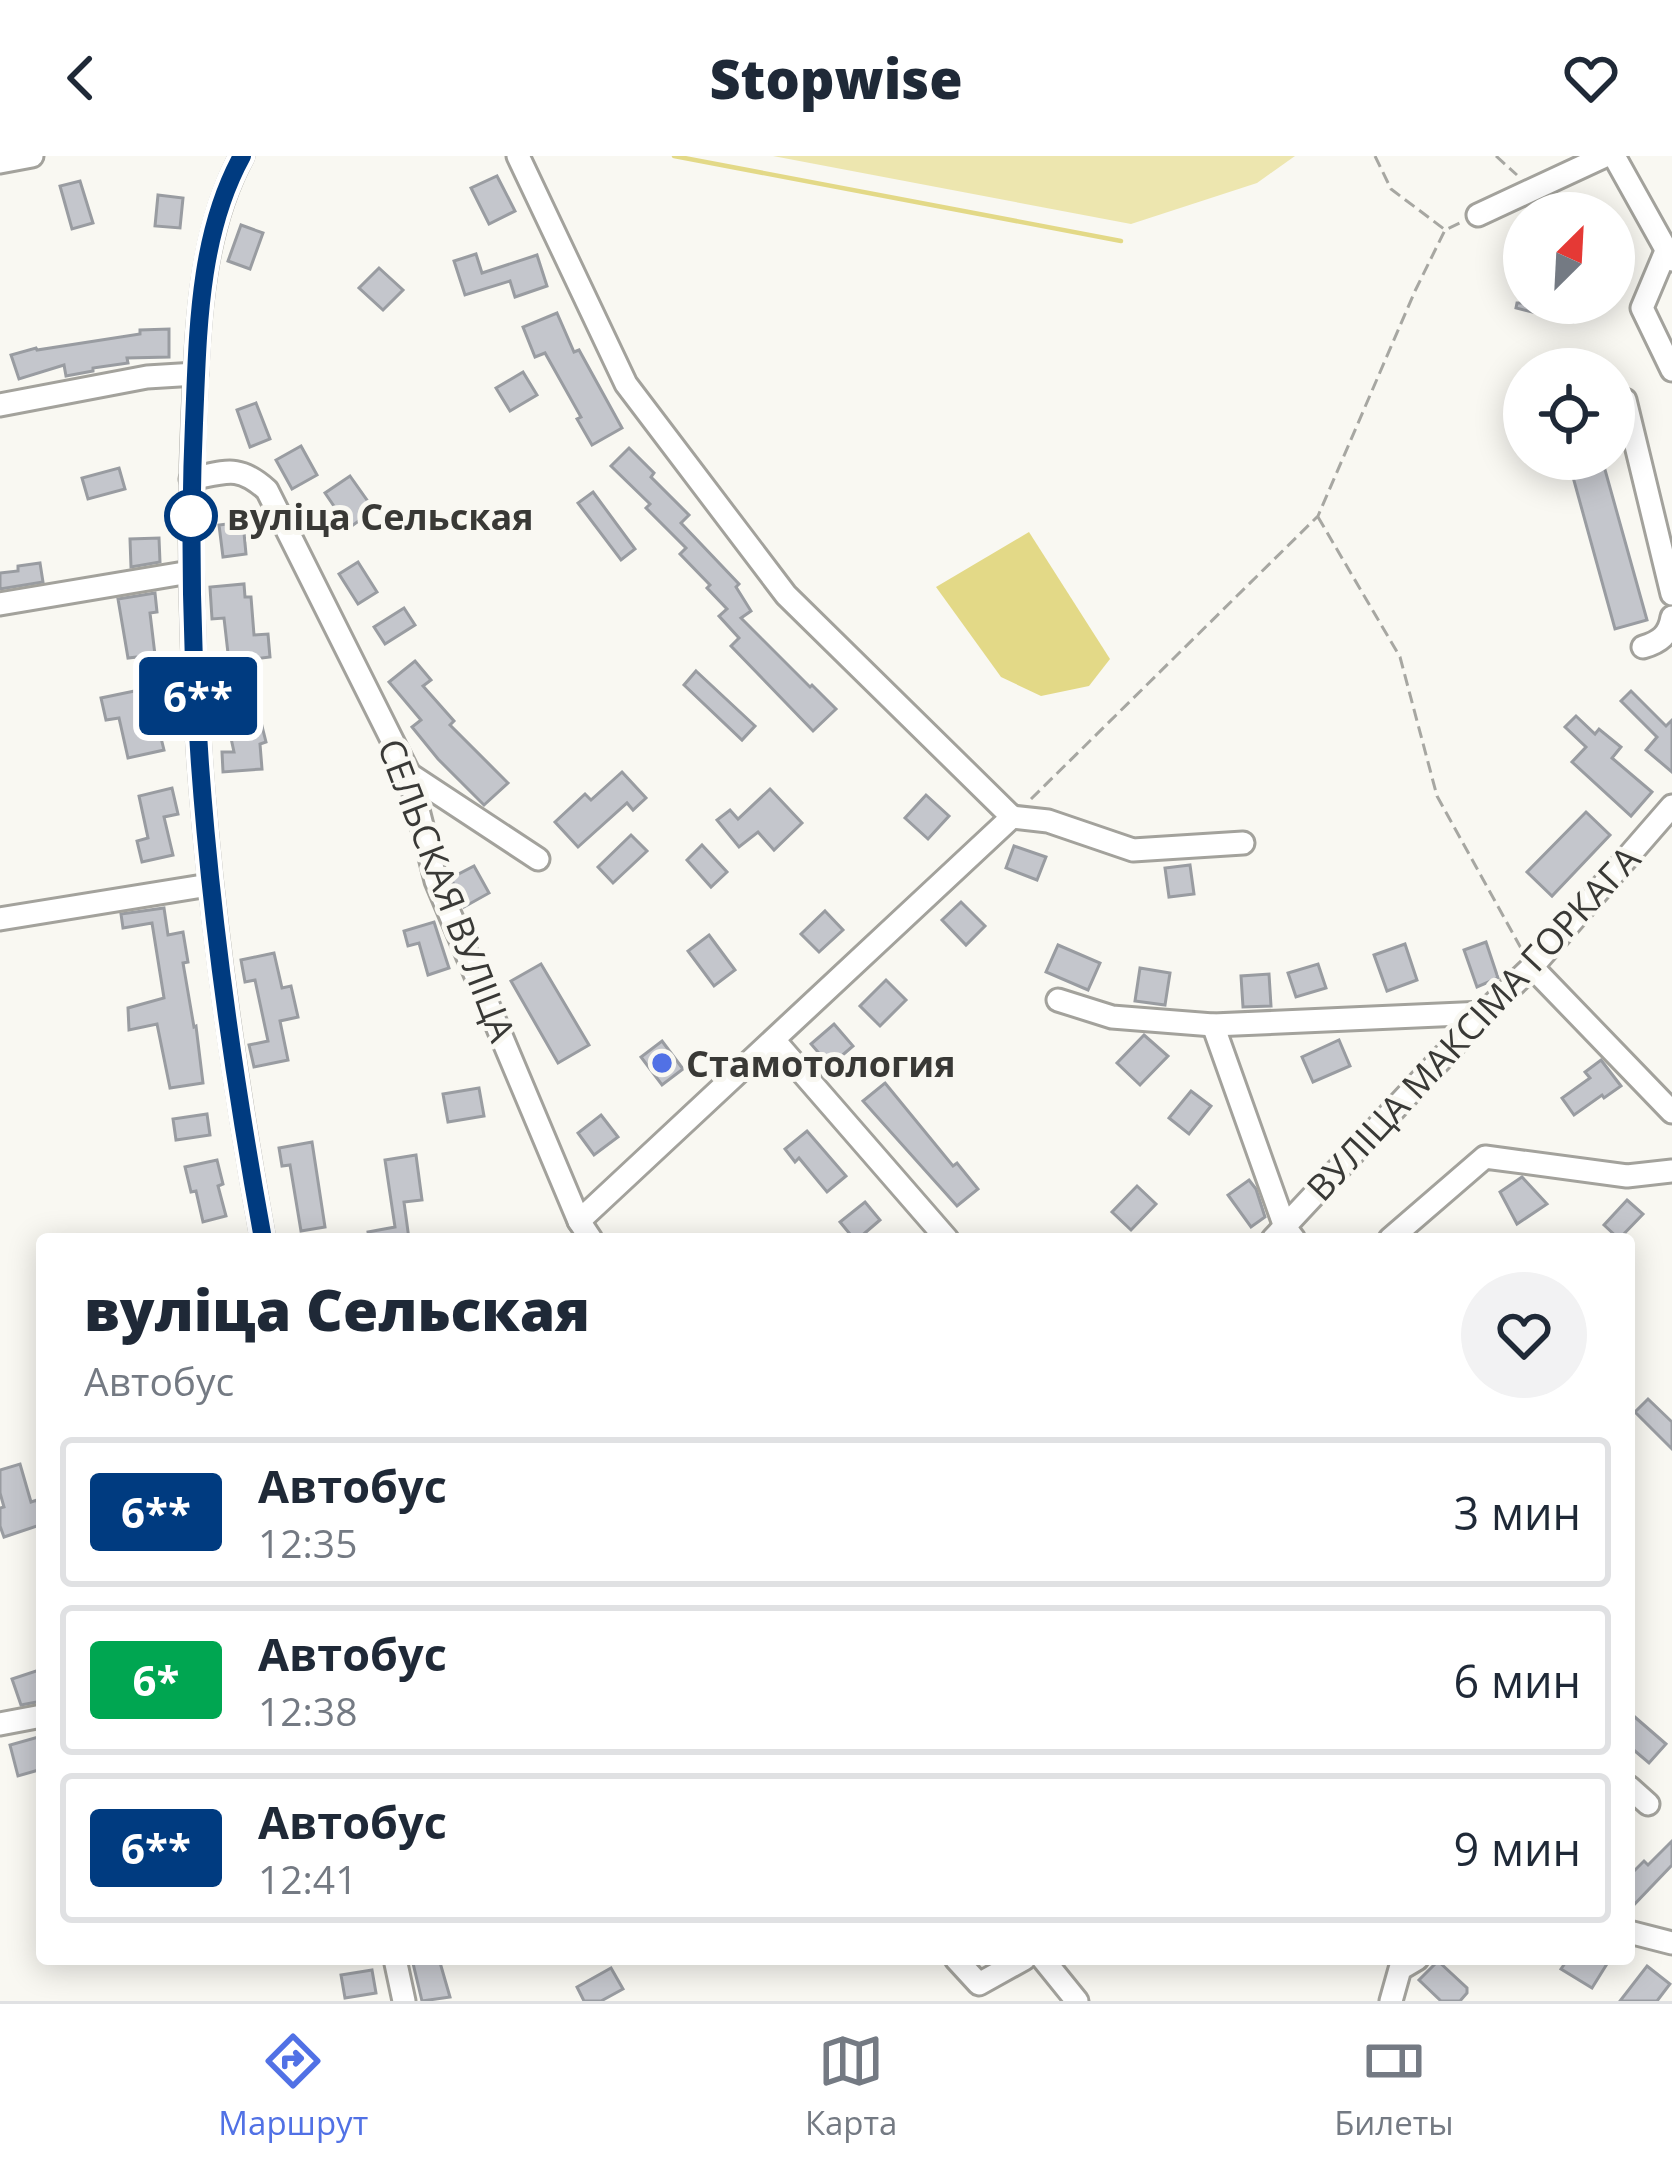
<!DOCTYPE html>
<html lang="ru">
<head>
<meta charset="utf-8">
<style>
	body { margin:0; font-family:"Open Sans",sans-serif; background:#f2f2f3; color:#1f2937; height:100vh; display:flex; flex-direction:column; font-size:45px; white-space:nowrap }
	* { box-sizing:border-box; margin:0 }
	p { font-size:39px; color:#747a83 }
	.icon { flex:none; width:66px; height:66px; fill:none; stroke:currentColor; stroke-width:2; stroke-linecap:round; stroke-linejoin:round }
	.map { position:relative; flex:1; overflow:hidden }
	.side { position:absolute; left:36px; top:1077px; width:1599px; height:732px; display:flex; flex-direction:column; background:#fff; border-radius:12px; box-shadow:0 6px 30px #0003 }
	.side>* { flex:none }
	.badge { padding:0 24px; border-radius:9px; font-size:42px; line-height:78px }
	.needle { width:78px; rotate:24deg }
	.buttons { position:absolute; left:1503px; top:36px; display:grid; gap:24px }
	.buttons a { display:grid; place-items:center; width:132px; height:132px; border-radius:50%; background:#fff; box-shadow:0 6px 30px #0003; font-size:60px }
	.map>.badge { position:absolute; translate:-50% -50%; box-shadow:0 0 0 6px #fff }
	.round { display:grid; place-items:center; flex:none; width:126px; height:126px; border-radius:63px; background:#f2f2f3 }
	.summary { display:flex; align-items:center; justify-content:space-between; height:204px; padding:0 48px }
	h1 { font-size:57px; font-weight:800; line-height:90px }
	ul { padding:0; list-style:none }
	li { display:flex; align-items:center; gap:36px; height:150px; margin:0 24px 18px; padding:0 24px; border:6px solid #e0e1e3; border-radius:12px }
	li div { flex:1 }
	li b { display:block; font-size:45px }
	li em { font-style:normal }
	li .badge { min-width:132px; font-weight:700; text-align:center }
	header { display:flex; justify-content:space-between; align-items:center; height:156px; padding:0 48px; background:#fff; font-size:54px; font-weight:800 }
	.menu { display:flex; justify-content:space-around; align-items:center; height:168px; border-top:3px solid #e0e1e3; background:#fff; font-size:33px; color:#747a83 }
	.menu a { display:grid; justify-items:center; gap:6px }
	.menu .active { color:#5171e5 }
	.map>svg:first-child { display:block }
</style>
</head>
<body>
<header><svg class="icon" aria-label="back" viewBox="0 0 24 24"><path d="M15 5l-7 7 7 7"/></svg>Stopwise<svg class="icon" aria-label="heart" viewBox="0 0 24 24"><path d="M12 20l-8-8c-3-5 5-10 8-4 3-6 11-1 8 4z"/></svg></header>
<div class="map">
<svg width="1672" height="1845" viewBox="0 0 1672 1845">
	<rect width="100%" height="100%" fill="#f9f8f2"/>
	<path fill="#ede6af" d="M773,0H1295L1257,27L1131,68Z"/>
	<path fill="#e3d987" d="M1029,376L1110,503L1089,530L1041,540L1001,521L936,431Z"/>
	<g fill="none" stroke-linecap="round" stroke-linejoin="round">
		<path stroke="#e3d987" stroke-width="4.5" d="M674,0L1121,85"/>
	</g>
	<g fill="#c4c6cc" stroke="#999ca1" stroke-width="3">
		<path d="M497,20L515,55L489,68L471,32Z"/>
		<path d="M80,25L93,67L72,73L60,30Z"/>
		<path d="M158,39L183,42L180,72L155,70Z"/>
		<path d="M241,69L263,77L250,113L228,105Z"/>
		<path d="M476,98L482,117L537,99L547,130L515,141L510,125L465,139L454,105Z"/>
		<path d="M379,112L403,134L383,154L359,132Z"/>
		<path d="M1517,147H1578L1573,166L1516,152Z"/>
		<path d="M557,157L574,196L579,194L622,272L592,289L577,263L581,261L545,197L535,201L523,171Z"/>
		<path d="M169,173V201L127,202L128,207L93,212V215L66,220L64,209L19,223L11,199L36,192L37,194L140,178V174Z"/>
		<path d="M523,216L537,239L510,255L496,232Z"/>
		<path d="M256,247L270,283L250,291L237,254Z"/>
		<path d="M301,290L317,319L292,333L276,304Z"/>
		<path d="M629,292L654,317L651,321L689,359L681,367L739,428L736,431L751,455L741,462L810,531L812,529L836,553L813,575L731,490L739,482L719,460L727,453L707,432L710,429L680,398L686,392L646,352L650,348L611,310Z"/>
		<path d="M1568,303H1602L1647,464L1615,473Z"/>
		<path d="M119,312L125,333L88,343L82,322Z"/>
		<path d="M350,320L374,354L349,372L325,337Z"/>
		<path d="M593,336L635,393L621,404L578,347Z"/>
		<path d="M243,366L246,398L223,401L219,369Z"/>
		<path d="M159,382L160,406L131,411L130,383Z"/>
		<path d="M358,406L377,436L358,448L339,418Z"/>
		<path d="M40,407L43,426L0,433V417L18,415V410Z"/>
		<path d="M244,428L245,441H251L254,479L268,478L270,501L229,506L224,462L212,463L210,431Z"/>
		<path d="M155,437L157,456L150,457L155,499L128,502L118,443Z"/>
		<path d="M404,452L415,469L385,488L374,471Z"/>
		<path d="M415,505L431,524L423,530L454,565L450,569L508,627L484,649L438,603L412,571L421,564L389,526Z"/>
		<path d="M696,515L755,570L742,584L684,529Z"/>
		<path d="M144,533L153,575L159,574L164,594L128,602L119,562L106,564L101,542Z"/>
		<path d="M1631,535L1666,570L1672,564V616L1646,594L1657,581L1621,545Z"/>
		<path d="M1576,560L1595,578L1599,573L1621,591L1612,602L1652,636L1631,660L1572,606L1586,591L1565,571Z"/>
		<path d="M261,566L266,586L260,588L262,613L223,616L222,596H234L229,573Z"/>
		<path d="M622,616L646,642L633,654L627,647L578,691L555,666L585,638L591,644Z"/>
		<path d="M172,632L178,658L164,661L173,699L142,706L137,685L148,682L139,640Z"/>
		<path d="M770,633L802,667L774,694L758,676L739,691L717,664L730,654L738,663Z"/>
		<path d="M926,639L949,660L928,683L905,662Z"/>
		<path d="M1586,656L1610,679L1552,740L1527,716Z"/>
		<path d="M631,679L647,695L613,727L598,711Z"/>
		<path d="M702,689L727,716L711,731L687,704Z"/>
		<path d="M1014,690L1046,701L1037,724L1006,712Z"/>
		<path d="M1190,709L1194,738L1169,741L1165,712Z"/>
		<path d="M474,710L489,737L464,751L451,722Z"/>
		<path d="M961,746L985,770L966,789L942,764Z"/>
		<path d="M164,752L168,779L183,776L188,806L183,807L194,871L196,870L203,927L170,932L157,868L129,874L128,852L164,842L152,767L123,772L121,758Z"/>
		<path d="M825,755L843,774L819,796L801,778Z"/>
		<path d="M434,766L449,812L428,819L419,787L408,790L404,775Z"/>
		<path d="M709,779L735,814L714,830L688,795Z"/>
		<path d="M1486,786L1498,822L1477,831L1464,794Z"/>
		<path d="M1405,788L1417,824L1387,835L1374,799Z"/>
		<path d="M1058,789L1100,807L1088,834L1046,816Z"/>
		<path d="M274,797L282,832L291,830L298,861L280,865L288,904L254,911L249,889L268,885L255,824L245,826L241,804Z"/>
		<path d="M541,808L589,889L558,907L511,825Z"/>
		<path d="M1318,808L1326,832L1296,841L1288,817Z"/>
		<path d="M1140,812L1170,817L1165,849L1135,845Z"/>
		<path d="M1269,818L1271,850L1243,851L1241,820Z"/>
		<path d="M886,824L906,844L880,870L860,850Z"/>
		<path d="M834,868L853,890L830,910L811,888Z"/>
		<path d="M1144,879L1168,900L1140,929L1117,907Z"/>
		<path d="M1339,884L1350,910L1313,926L1302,901Z"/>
		<path d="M662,885L683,913L662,929L641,901Z"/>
		<path d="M1601,904L1621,930L1604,942L1602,939L1574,959L1562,942L1590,922L1585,916Z"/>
		<path d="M885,927L953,1010L957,1007L978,1033L957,1050L863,945Z"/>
		<path d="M479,932L484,960L448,966L443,938Z"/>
		<path d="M1191,935L1211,950L1189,978L1169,962Z"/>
		<path d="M207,958L210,979L176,984L173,963Z"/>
		<path d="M601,959L618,981L594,999L578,977Z"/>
		<path d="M807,975L846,1020L827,1036L799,1002L795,1006L785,993Z"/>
		<path d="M312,986L325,1071L301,1075L290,1009L282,1010L279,992Z"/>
		<path d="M416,999L422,1044L404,1046L409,1083H369L368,1076L395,1071L385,1004Z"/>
		<path d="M217,1004L223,1028L218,1030L226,1060L203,1066L196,1035L191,1036L185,1011Z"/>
		<path d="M1522,1021L1547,1048L1517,1068L1500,1036Z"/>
		<path d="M1249,1024L1256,1033L1265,1061L1251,1071L1228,1039Z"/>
		<path d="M1137,1030L1156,1048L1131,1074L1112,1056Z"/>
		<path d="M1627,1044L1643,1058L1619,1083L1604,1069Z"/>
		<path d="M865,1046L880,1064L858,1083H854L840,1066Z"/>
		<path d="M1648,1243L1672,1266V1293L1635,1256Z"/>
		<path d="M20,1308L31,1346L37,1344L40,1369L4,1381L0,1370V1352L4,1351L0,1337V1314Z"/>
		<path d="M42,1513V1545L21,1549L12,1523Z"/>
		<path d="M1629,1556L1666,1588L1649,1607L1629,1590Z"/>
		<path d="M42,1580V1613L18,1620L10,1589Z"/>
		<path d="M1672,1685V1709L1629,1754V1720L1644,1705L1648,1709Z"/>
		<path d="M412,1803H439L450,1841L422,1845Z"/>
		<path d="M1568,1803H1610L1592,1832L1561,1813Z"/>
		<path d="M1438,1805L1467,1832V1837L1460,1845H1441L1419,1824Z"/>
		<path d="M1647,1810L1670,1828L1657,1845H1620Z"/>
		<path d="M611,1812L623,1833L601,1845H584L577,1831Z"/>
		<path d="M372,1814L376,1837L345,1842L341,1819Z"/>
	</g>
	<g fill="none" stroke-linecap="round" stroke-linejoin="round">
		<g stroke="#a3a29c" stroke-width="27">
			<g id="minor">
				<path d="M242,0C200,78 198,171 194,257C181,534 214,811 263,1083"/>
				<path d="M518,0L626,228L786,439L1012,661L579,1065"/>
				<path d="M1614,0L1672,104"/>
				<path d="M0,6L32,0"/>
				<path d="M1478,59L1605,0"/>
				<path d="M1666,95L1642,152L1672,214"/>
				<path d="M1625,244L1672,438"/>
				<path d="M0,249L147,221L196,218"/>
				<path d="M191,323C226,316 238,308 267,334L409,618L436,725L579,1065L591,1083"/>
				<path d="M0,448L190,416"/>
				<path d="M1643,491C1660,486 1669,479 1672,461"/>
				<path d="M409,618L538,703"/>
				<path d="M1012,661L1048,665L1133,694L1243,687"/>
				<path d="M0,763L209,729"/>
				<path d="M1532,811L1672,956"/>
				<path d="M1058,844L1112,861L1213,869L1484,857"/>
				<path d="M1213,869L1285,1071L1294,1083"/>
				<path d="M774,884L947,1083"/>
				<path d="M1273,1083L1484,857L1532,811L1672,650"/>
				<path d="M1390,1083L1485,1001L1627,1020L1672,1015"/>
				<path d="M0,1568L42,1560"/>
				<path d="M1629,1631L1648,1648"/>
				<path d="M1629,1776L1672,1787"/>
				<path d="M395,1803L404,1845"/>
				<path d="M956,1803L979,1828L1024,1803"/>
				<path d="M1043,1803L1077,1845"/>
				<path d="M1391,1845L1400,1813L1417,1803"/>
			</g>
		</g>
		<g stroke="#a7a7a2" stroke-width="3" stroke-dasharray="12 6" stroke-linecap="butt">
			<path d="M1375,0L1391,33L1444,73"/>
			<path d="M1496,0L1517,19"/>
			<path d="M1318,361L1400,501L1437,640L1522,794"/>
			<path d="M1031,643L1318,360L1415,135L1445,74L1462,66"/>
		</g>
		<use href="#minor" stroke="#fff" stroke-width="21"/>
	</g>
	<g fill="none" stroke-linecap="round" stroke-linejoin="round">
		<g stroke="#fff" stroke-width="27">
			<path id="line" d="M242,0C198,80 198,177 194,267C182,539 214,815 263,1083"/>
		</g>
		<use href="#line" stroke="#003b80" stroke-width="18"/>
	</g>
	<circle fill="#fff" stroke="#003b80" stroke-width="6" cx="191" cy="360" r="24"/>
	<circle fill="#5171e5" stroke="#f9f8f2" stroke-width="4.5" cx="662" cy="907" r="12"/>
	<g text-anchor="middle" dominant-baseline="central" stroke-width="10" stroke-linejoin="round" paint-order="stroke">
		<g font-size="36" font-weight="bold" fill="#393936" stroke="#f9f8f2" text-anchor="start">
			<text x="227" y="360">вуліца Сельская</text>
		</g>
		<g font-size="36" fill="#393936" stroke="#f9f8f2">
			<text transform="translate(447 734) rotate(69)">СЕЛЬСКАЯ ВУЛІЦА</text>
			<text transform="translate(1473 867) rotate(-47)">ВУЛІЦА МАКСІМА ГОРКАГА</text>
		</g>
		<g font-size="36" font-weight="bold" fill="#393936" stroke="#f9f8f2" text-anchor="start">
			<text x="686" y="907">Стамотология</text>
		</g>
	</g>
</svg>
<div class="buttons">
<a><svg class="needle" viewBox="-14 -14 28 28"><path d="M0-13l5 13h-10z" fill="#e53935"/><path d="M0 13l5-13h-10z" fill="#747a83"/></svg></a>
<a><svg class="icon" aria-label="locate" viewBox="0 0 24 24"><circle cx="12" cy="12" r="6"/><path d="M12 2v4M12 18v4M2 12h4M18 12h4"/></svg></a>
</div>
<b class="badge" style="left:198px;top:540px;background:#003b80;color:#fff">6**</b>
<section class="side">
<div class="summary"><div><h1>вуліца Сельская</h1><p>Автобус</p></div><a class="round"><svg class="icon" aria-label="heart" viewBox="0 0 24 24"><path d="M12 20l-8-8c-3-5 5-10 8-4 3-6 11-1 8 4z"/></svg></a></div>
<ul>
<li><span class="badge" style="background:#003b80;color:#fff">6**</span><div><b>Автобус</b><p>12:35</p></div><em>3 мин</em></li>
<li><span class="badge" style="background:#00a651;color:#fff">6*</span><div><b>Автобус</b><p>12:38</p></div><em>6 мин</em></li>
<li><span class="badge" style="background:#003b80;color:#fff">6**</span><div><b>Автобус</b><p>12:41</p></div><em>9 мин</em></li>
</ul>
</section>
</div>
<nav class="menu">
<a class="active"><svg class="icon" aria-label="directions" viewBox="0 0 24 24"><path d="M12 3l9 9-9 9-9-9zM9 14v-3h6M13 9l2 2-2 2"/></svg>Маршрут</a>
<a><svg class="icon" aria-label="map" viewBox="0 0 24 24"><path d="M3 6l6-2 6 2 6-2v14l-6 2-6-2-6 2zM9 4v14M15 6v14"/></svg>Карта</a>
<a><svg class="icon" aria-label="tickets" viewBox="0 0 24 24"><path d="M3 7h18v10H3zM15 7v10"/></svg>Билеты</a>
</nav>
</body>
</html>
